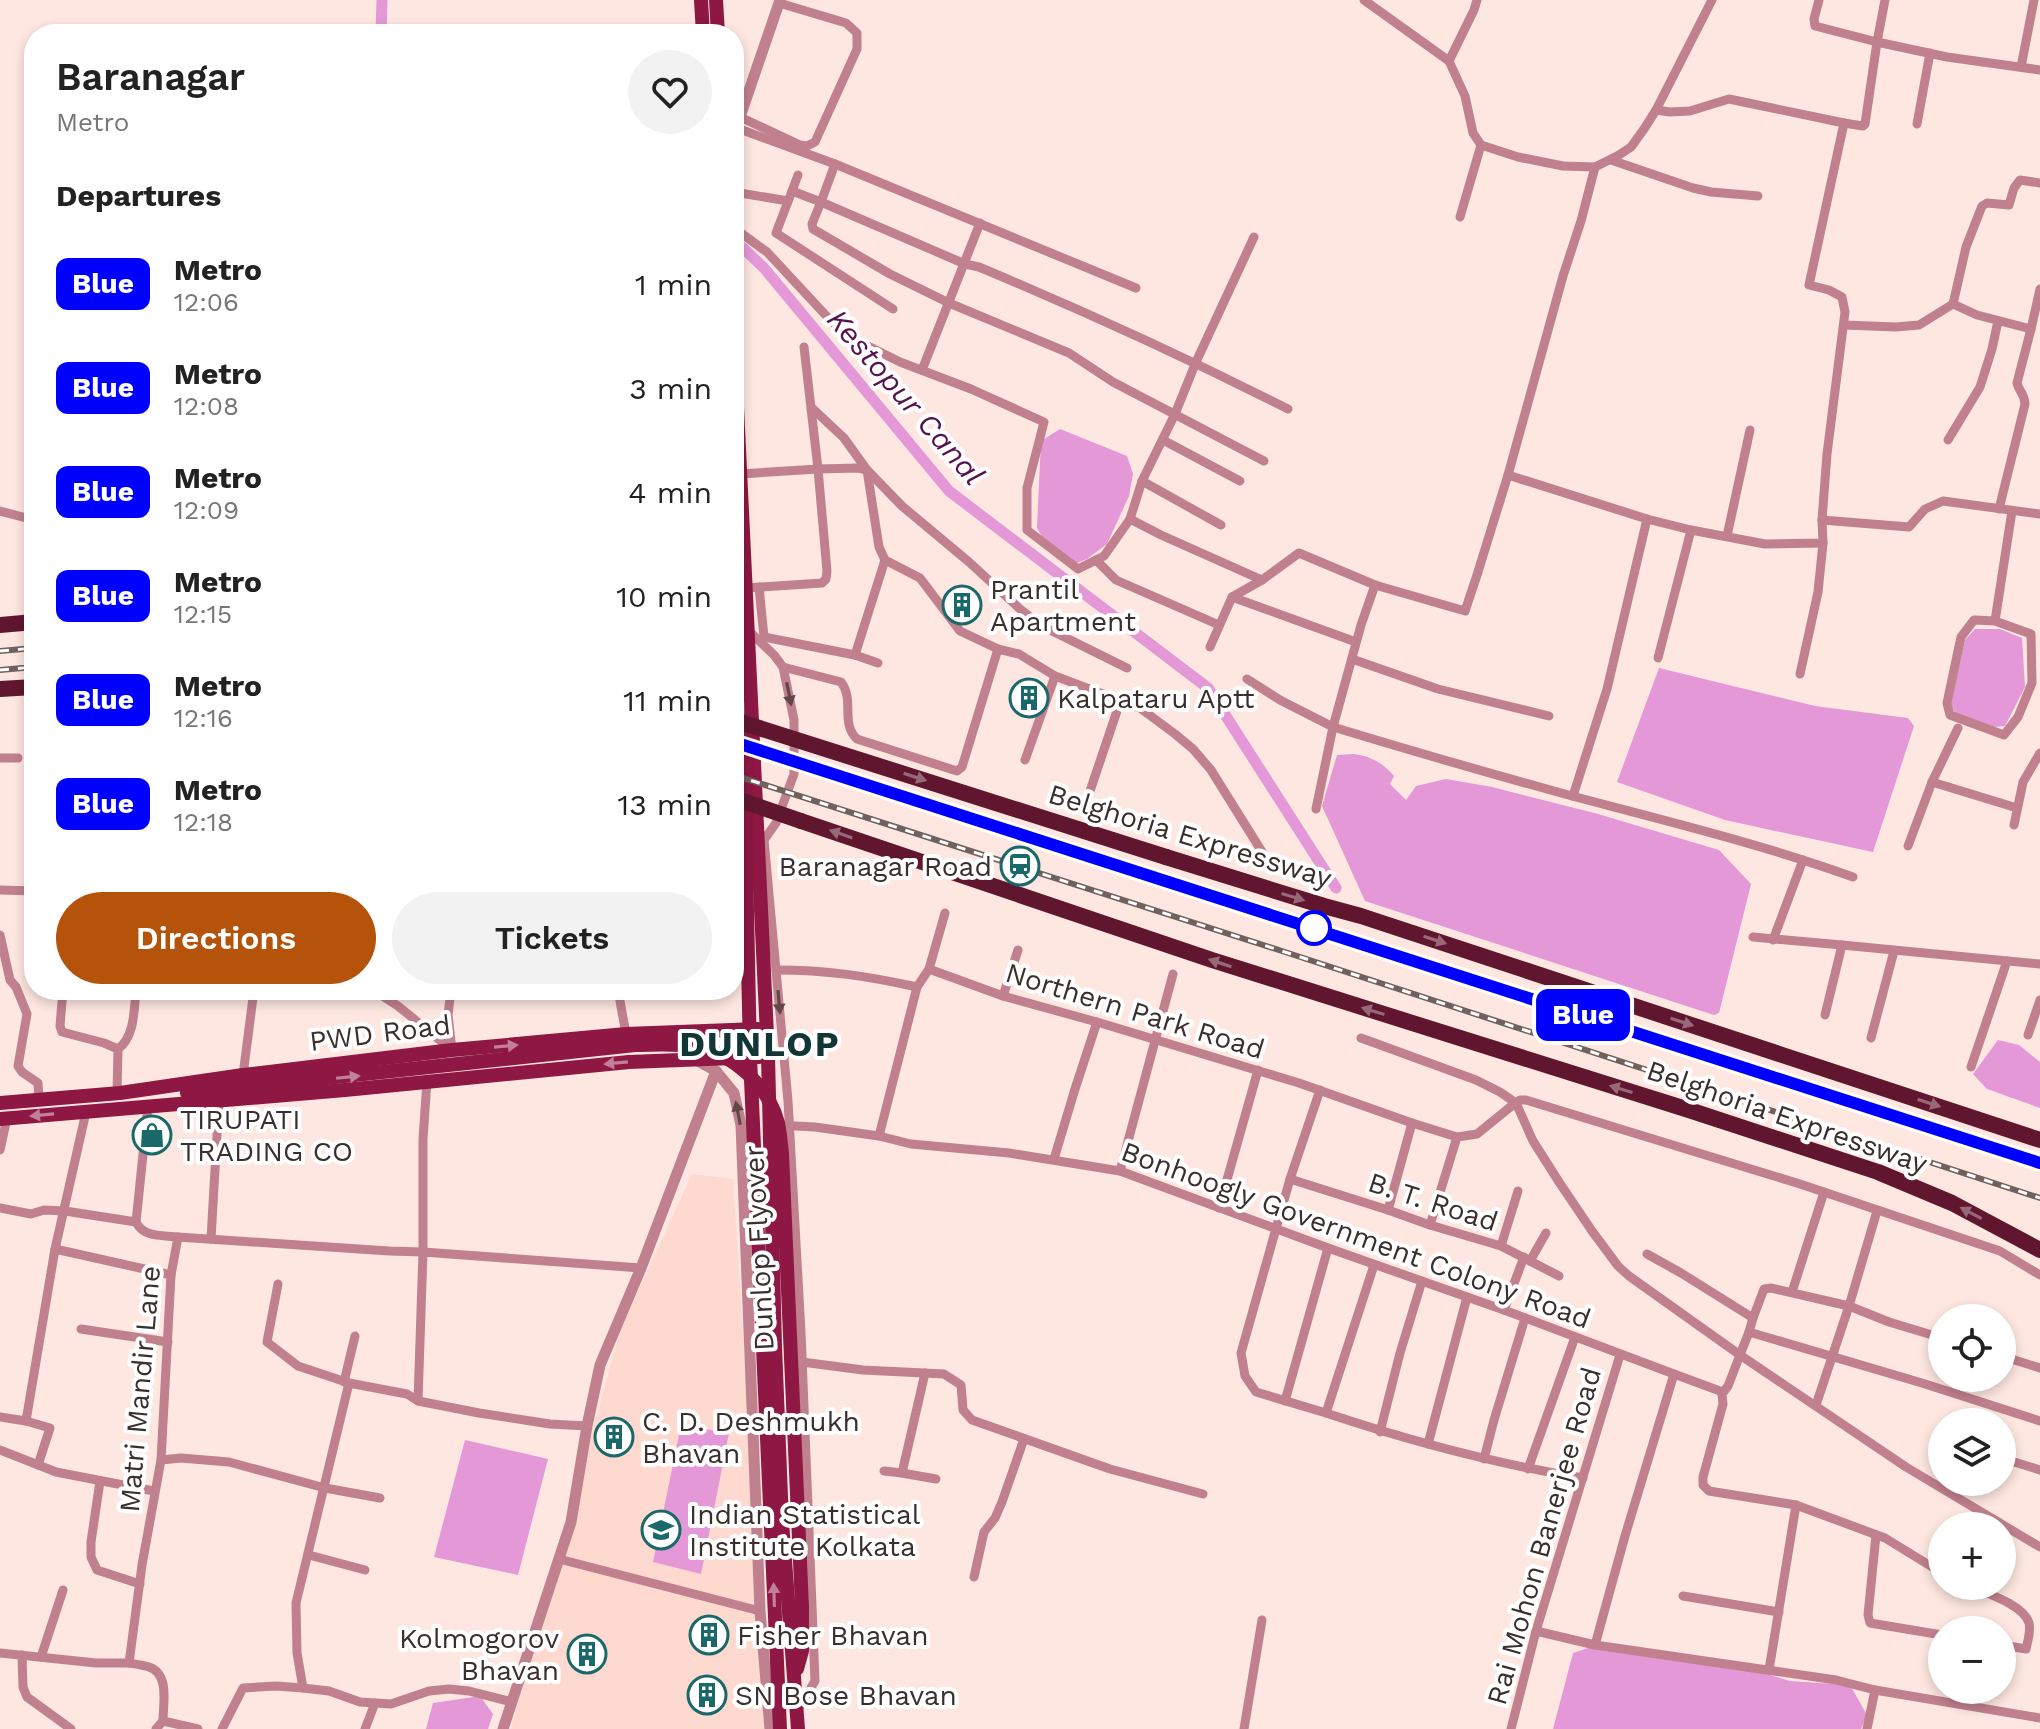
<!DOCTYPE html>
<html lang="en">
<head>
<meta charset="utf-8">
<style>
	body { margin:0; font-family:"Work Sans",sans-serif; background:#f2f2f2; color:#222; height:100vh; display:flex; flex-direction:column; font-size:30px; white-space:nowrap }
	* { box-sizing:border-box; margin:0 }
	p { font-size:26px; color:#767676 }
	.icon { flex:none; width:44px; height:44px; fill:none; stroke:currentColor; stroke-width:2; stroke-linecap:round; stroke-linejoin:round }
	.map { position:relative; flex:1; overflow:hidden }
	.sheet { position:absolute; left:24px; top:24px; width:720px; height:976px; display:flex; flex-direction:column; background:#fff; border-radius:32px; box-shadow:0 4px 12px #0003 }
	.sheet>* { flex:none }
	.badge { padding:0 16px; border-radius:12px; font-size:28px; line-height:52px }
	.buttons { position:absolute; left:1928px; top:1304px; display:grid; gap:16px }
	.buttons a { display:grid; place-items:center; width:88px; height:88px; border-radius:50%; background:#fff; box-shadow:0 4px 12px #0003; font-size:40px }
	.map>.badge { position:absolute; translate:-50% -50%; box-shadow:0 0 0 4px #fff }
	h2 { padding:0 32px; font-size:30px; line-height:72px }
	.round { display:grid; place-items:center; flex:none; width:84px; height:84px; border-radius:42px; background:#f2f2f2 }
	.head { display:flex; align-items:center; justify-content:space-between; height:136px; padding:0 32px }
	h1 { font-size:38px; font-weight:600; line-height:60px }
	.cta { display:flex; gap:16px; margin-top:auto; padding:16px 32px }
	.cta a { flex:1; height:92px; border-radius:48px; background:#b45309; color:#fff; font-size:32px; font-weight:600; line-height:92px; text-align:center }
	.cta a+a { background:#f2f2f2; color:#222 }
	ul { padding:0; list-style:none }
	li { display:flex; align-items:center; gap:24px; height:104px; padding:0 32px }
	li div { flex:1 }
	li b { display:block; font-size:30px }
	li em { font-style:normal }
	li .badge { min-width:88px; font-weight:700; text-align:center }
	.map>svg:first-child { display:block }
</style>
</head>
<body>
<div class="map">
<svg width="2040" height="1729" viewBox="0 0 2040 1729">
	<rect width="100%" height="100%" fill="#fde7e0"/>
	<path fill="#fed9cf" d="M692,1174L733,1179L769,1729H511L620,1331Z"/>
	<g fill="#e498d7">
		<path d="M1060,429L1127,456L1133,474L1129,496L1107,544L1087,559L1074,564L1047,545L1037,528L1041,441Z"/>
		<path d="M1975,629H2000L2022,638L2025,687L2005,726L1995,727L1955,713L1951,703L1965,640Z"/>
		<path d="M1659,668L1815,706L1908,718L1914,726L1873,852L1725,820L1617,782Z"/>
		<path d="M1353,754C1370,756 1382,762 1394,776L1390,784L1406,800L1416,786L1446,779L1492,787L1598,814L1719,850L1751,884L1719,1013L1714,1015L1365,901L1322,806L1337,755Z"/>
		<path d="M1998,1040L2019,1045L2040,1062V1108L1987,1089L1973,1074Z"/>
		<path d="M681,1425L729,1433L701,1574L653,1562Z"/>
		<path d="M465,1440L548,1459L518,1575L434,1557Z"/>
		<path d="M1603,1643L1718,1660L1790,1681L1850,1685L1867,1715L1861,1729H1553L1573,1653Z"/>
		<path d="M480,1696L493,1714L488,1729H426L433,1703Z"/>
	</g>
	<g fill="none" stroke-linecap="round" stroke-linejoin="round">
		<g stroke="#e498d7" stroke-width="11">
			<path d="M381,34L382,0"/>
			<path d="M734,247L743,248L764,268L949,491L1208,688L1336,888"/>
		</g>
		<g stroke="#c1808e" stroke-width="9">
			<path d="M1364,0L1449,61L1465,96L1473,133L1481,145L1518,157L1563,166L1595,167L1619,155L1631,147L1644,129L1656,110L1712,0"/>
			<path d="M1819,0L1814,19L1815,26L1877,42L1885,0"/>
			<path d="M1449,61L1474,10L1477,0"/>
			<path d="M2021,67L2034,0"/>
			<path d="M1656,110L1670,112L1690,111L1729,99L1844,123"/>
			<path d="M740,117L800,145L807,146L815,142L857,49V33L846,23L779,3"/>
			<path d="M1917,124L1930,53"/>
			<path d="M734,127L835,164L821,202L965,264L979,267C1084,311 1187,358 1288,409"/>
			<path d="M1611,160L1693,188L1711,192L1758,196"/>
			<path d="M835,164L1136,288"/>
			<path d="M1595,167L1581,221L1563,276L1508,475L1647,519L1691,530L1765,544L1823,543L1822,520L1909,527L1925,509L1943,501L2040,514"/>
			<path d="M792,191L798,175"/>
			<path d="M734,192L788,201"/>
			<path d="M1460,217L1481,145"/>
			<path d="M734,228L767,252L832,322L864,344L900,362L971,389L1044,422L1027,488V530L1078,569L1104,556L1130,519L1161,535L1262,580"/>
			<path d="M1953,304L1977,315L2031,329L2040,289"/>
			<path d="M893,309L776,233L792,191L821,202L812,224L813,229L890,274L949,303L1069,353L1113,382L1264,461"/>
			<path d="M1844,325L1896,327L1919,325L1953,304L1966,247L1982,206L1987,203L2009,205L2014,188L2020,180L2040,183"/>
			<path d="M922,370L980,223"/>
			<path d="M812,408L844,438L867,470L902,506L969,562L1020,609L1042,626L1127,668"/>
			<path d="M1163,440L1240,481"/>
			<path d="M1948,440L1980,387L1992,349L1998,321"/>
			<path d="M740,474L818,469L804,347"/>
			<path d="M1142,481L1221,525"/>
			<path d="M1999,509L2025,404C2024,392 2019,392 2017,383L2031,329"/>
			<path d="M0,511L34,520"/>
			<path d="M1130,519L1142,481L1175,414L1196,362L1254,237"/>
			<path d="M1822,520L1827,454L1845,312L1842,297L1829,290L1809,285L1844,123L1863,126L1865,124L1877,42L1947,57L2040,70"/>
			<path d="M1727,536L1750,430"/>
			<path d="M1096,560L1116,580L1219,625"/>
			<path d="M759,587L764,637L855,655L885,560"/>
			<path d="M746,588L822,583L826,579L827,571L818,469L858,468L867,470L879,547L885,560L920,578L960,631L998,649L1019,654L1055,676L1140,708L1175,734L1193,749L1211,770L1274,871"/>
			<path d="M1232,597L1262,580L1299,553L1375,585"/>
			<path d="M1995,621L2031,634L2032,683L2018,717L2004,735L1950,715L1947,703L1961,637L1974,620L1995,621L2012,511"/>
			<path d="M734,631H749L774,655L783,667L794,720V774L776,823L764,840L788,1101L801,1332L815,1681L798,1709"/>
			<path d="M1210,647L1232,597L1356,642"/>
			<path d="M855,655L878,663"/>
			<path d="M1658,658L1691,530"/>
			<path d="M1352,659L1438,689L1549,716"/>
			<path d="M783,667L841,682C855,700 840,723 857,739L957,771L962,767L998,649"/>
			<path d="M1800,674L1818,592L1823,543"/>
			<path d="M1247,679L1280,700L1333,727L1361,625L1375,585L1465,611L1477,575L1508,475"/>
			<path d="M1958,728L1932,782L2017,808"/>
			<path d="M0,758H18"/>
			<path d="M1025,760L1055,676"/>
			<path d="M1573,796L1607,689L1647,519"/>
			<path d="M1088,797L1120,702"/>
			<path d="M1316,809L1333,727C1412,751 1492,774 1572,796C1667,821 1761,844 1853,877"/>
			<path d="M2014,825L2023,782L2040,753"/>
			<path d="M1908,846L1932,782"/>
			<path d="M0,890L34,891"/>
			<path d="M0,935L10,980L16,987L27,1014L18,1066L22,1072L38,1083L39,1100"/>
			<path d="M1753,937L1842,945"/>
			<path d="M1773,940L1803,860"/>
			<path d="M929,969L945,913"/>
			<path d="M776,970C827,970 867,976 917,987L929,969L1003,996L1097,1022L1299,1083L1412,1123L1457,1137L1477,1134L1509,1108L1520,1100H1526L1800,1184L2000,1251L2040,1275"/>
			<path d="M63,990L60,1026L62,1032L104,1043L118,1049L117,1093"/>
			<path d="M373,990L398,1006L452,1050"/>
			<path d="M451,990L448,1015L452,1050"/>
			<path d="M618,990L626,1034"/>
			<path d="M1003,996L1018,950"/>
			<path d="M1825,1015L1842,945L2040,964"/>
			<path d="M2028,1035L2040,1000"/>
			<path d="M1361,1038L1476,1080L1500,1092L1516,1103L1533,1141L1559,1182L1592,1231L1618,1266L1629,1276L1740,1355L1749,1332L1922,1383L2040,1421"/>
			<path d="M1871,1038L1894,951"/>
			<path d="M118,1049C135,1037 134,1009 136,990"/>
			<path d="M1971,1067L2007,961"/>
			<path d="M243,1075L254,990"/>
			<path d="M1320,1090L1290,1179L1241,1353L1245,1376L1256,1392L1326,1413"/>
			<path d="M148,1106L136,1222C144,1238 162,1235 178,1237L171,1275L161,1460L142,1565L129,1663C135,1664 143,1665 149,1667C170,1674 163,1704 163,1721L156,1729"/>
			<path d="M776,1125L815,1127L879,1136L911,1144L1009,1153L1120,1171L1328,1248L1504,1310L1674,1374L1625,1536L1595,1645"/>
			<path d="M879,1136L917,987"/>
			<path d="M0,1150L7,1118"/>
			<path d="M1054,1159L1075,1089L1097,1022"/>
			<path d="M1120,1171L1173,974"/>
			<path d="M1290,1179L1388,1210L1430,1225L1501,1246L1559,1276"/>
			<path d="M0,1208L31,1214L44,1210L65,1211L136,1222"/>
			<path d="M1219,1208L1258,1070"/>
			<path d="M1388,1210L1412,1123"/>
			<path d="M1430,1225L1457,1137"/>
			<path d="M178,1237L389,1251L423,1252V1139L427,1081"/>
			<path d="M211,1239L219,1100"/>
			<path d="M1501,1246L1518,1191"/>
			<path d="M55,1249L171,1275"/>
			<path d="M1647,1254L1681,1273L1753,1318L1749,1332"/>
			<path d="M1530,1261L1546,1233"/>
			<path d="M1374,1265L1326,1413C1410,1441 1496,1464 1583,1478"/>
			<path d="M278,1284L267,1342L298,1366L349,1383"/>
			<path d="M1792,1292L1824,1192"/>
			<path d="M1504,1310L1524,1257"/>
			<path d="M1753,1318L1764,1289L1771,1288L1849,1306L1889,1322L1942,1338"/>
			<path d="M81,1329L168,1342"/>
			<path d="M2002,1356L2040,1368"/>
			<path d="M802,1362L863,1370L944,1374L961,1385L963,1410L972,1420L1110,1469L1203,1494"/>
			<path d="M1674,1374L1720,1391L1722,1394"/>
			<path d="M344,1382L355,1336"/>
			<path d="M418,1401L423,1252L641,1268"/>
			<path d="M1285,1401L1328,1248"/>
			<path d="M1816,1405L1849,1306L1877,1211"/>
			<path d="M0,1417L26,1421L55,1249L86,1112"/>
			<path d="M26,1421L50,1428L38,1465"/>
			<path d="M1380,1432L1400,1353L1422,1281"/>
			<path d="M1428,1444L1467,1297"/>
			<path d="M0,1450L56,1472L154,1491"/>
			<path d="M2002,1453L2008,1460L2040,1470"/>
			<path d="M1484,1459L1494,1420L1525,1318"/>
			<path d="M161,1460L181,1458L229,1462L325,1488L380,1498"/>
			<path d="M1528,1469L1575,1337"/>
			<path d="M884,1471L902,1473L925,1373"/>
			<path d="M902,1473L936,1479"/>
			<path d="M100,1481L91,1542V1557L97,1570L140,1584"/>
			<path d="M1796,1505L1885,1538L1942,1573"/>
			<path d="M1876,1535L1868,1615L1870,1623L1942,1635"/>
			<path d="M309,1555L365,1570"/>
			<path d="M559,1559L760,1611"/>
			<path d="M974,1577L984,1532L995,1518L1002,1502L1024,1439"/>
			<path d="M1970,1586C1986,1593 2024,1605 2029,1623C2031,1631 2028,1640 2026,1649L2002,1645"/>
			<path d="M1683,1596L1779,1612"/>
			<path d="M1536,1631L1595,1645L1836,1680L1875,1690L2040,1718"/>
			<path d="M0,1653L96,1663H129"/>
			<path d="M22,1655L23,1687L27,1697L71,1729"/>
			<path d="M41,1657L63,1590"/>
			<path d="M1769,1670L1796,1505L1709,1491L1703,1485V1477L1723,1404L1722,1394L1728,1386L1740,1355L1906,1467L2040,1547"/>
			<path d="M303,1688L297,1653L296,1603L349,1383L407,1394L418,1401L479,1413L550,1424L587,1426"/>
			<path d="M163,1721L198,1729"/>
			<path d="M222,1729L243,1688L276,1686L303,1688L329,1691L360,1702L391,1704L429,1691L449,1689L469,1691L512,1702"/>
			<path d="M365,1729L375,1703"/>
			<path d="M1244,1729L1262,1620"/>
			<path d="M1511,1729L1536,1631L1620,1355"/>
			<path d="M1867,1729L1875,1690"/>
		</g>
		<g stroke="#c1808e" stroke-width="11">
			<path d="M734,128L740,117L780,0"/>
			<path d="M694,1059L716,1071L734,1093L741,1125L760,1611L770,1729"/>
			<path d="M503,1729L571,1522L587,1426L600,1365L641,1268L716,1071"/>
		</g>
		<g stroke="#8e1743" stroke-width="14">
			<path d="M701,0L703,34"/>
			<path d="M716,0L718,34"/>
			<path d="M734,344L768,1056L775,1346L782,1522L798,1729"/>
			<path d="M734,648L746,861L750,1057L780,1729"/>
			<path d="M0,1103L120,1093L243,1075L452,1050L626,1034L758,1029"/>
			<path d="M0,1119L345,1090L629,1062L759,1057"/>
			<path d="M797,1669L802,1651V1607"/>
		</g>
		<g stroke="#61162f" stroke-width="16">
			<path d="M0,625L34,622"/>
			<path d="M0,689L34,687"/>
			<path d="M801,821L1212,960L1689,1110L1878,1172L1952,1203L2040,1250"/>
			<path d="M1166,857L1324,906L1361,916L2040,1140"/>
		</g>
		<g stroke="#6f615d" stroke-width="6">
			<g id="rail">
				<path d="M0,651L34,648"/>
				<path d="M0,670L34,667"/>
				<path d="M734,742L2040,1163"/>
				<path d="M734,775L1288,953L2040,1198"/>
			</g>
		</g>
		<use href="#rail" stroke="#fff" stroke-width="3" stroke-dasharray="9" stroke-linecap="butt"/>
		<path stroke="#8e1743" stroke-width="14" d="M187,1093L635,1045C655,1045 676,1043 696,1047C733,1053 769,1087 778,1123C780,1133 781,1144 782,1154L802,1607"/>
		<g stroke="#61162f" stroke-width="16">
			<path d="M734,720L1166,857"/>
			<path d="M734,798L801,821"/>
		</g>
	</g>
	<defs><path id="oneway-solid" d="M-6-.8H1V-3.2L6.5 0L1 3.2V.8H-6Z" transform="scale(2)"/></defs>
	<g fill="#624749">
		<use href="#oneway-solid" transform="translate(789 694) rotate(79)"/>
		<use href="#oneway-solid" transform="translate(779 1002) rotate(85)"/>
		<use href="#oneway-solid" transform="translate(738 1113) rotate(-101)"/>
	</g>
	<g fill="#986878">
		<use href="#oneway-solid" transform="translate(915 777) rotate(18)"/>
		<use href="#oneway-solid" transform="translate(841 834) rotate(-161)"/>
		<use href="#oneway-solid" transform="translate(1293 897) rotate(17)"/>
		<use href="#oneway-solid" transform="translate(1435 940) rotate(18)"/>
		<use href="#oneway-solid" transform="translate(1220 963) rotate(-162)"/>
		<use href="#oneway-solid" transform="translate(1373 1011) rotate(-163)"/>
		<use href="#oneway-solid" transform="translate(1682 1022) rotate(18)"/>
		<use href="#oneway-solid" transform="translate(1621 1089) rotate(-163)"/>
		<use href="#oneway-solid" transform="translate(1929 1103) rotate(18)"/>
		<use href="#oneway-solid" transform="translate(1971 1213) rotate(-152)"/>
	</g>
	<g fill="#c17f98">
		<use href="#oneway-solid" transform="translate(506 1046) rotate(-5)"/>
		<use href="#oneway-solid" transform="translate(616 1063) rotate(175)"/>
		<use href="#oneway-solid" transform="translate(348 1077) rotate(-6)"/>
		<use href="#oneway-solid" transform="translate(42 1115) rotate(175)"/>
		<use href="#oneway-solid" transform="translate(774 1595) rotate(-92)"/>
	</g>
	<g fill="none" stroke-linecap="round" stroke-linejoin="round">
		<g stroke="#fff" stroke-width="18">
			<path id="line" d="M734,742L2040,1163"/>
		</g>
		<use href="#line" stroke="#00f" stroke-width="12"/>
	</g>
	<defs>
		<g id="building-ring" transform="scale(2)"><circle r="9.5" fill="#fff" stroke="#1b686a" stroke-width="1.5"/><path d="M-4-6H4V6H1V3H-1V6H-4ZM-2.5-4.3h1.7v1.8h-1.7ZM.8-4.3h1.7v1.8H.8ZM-2.5-1h1.7V.8h-1.7ZM.8-1h1.7V.8H.8Z" fill="#1b686a"/></g>
		<g id="station-ring" transform="scale(2)"><circle r="9.5" fill="#fff" stroke="#1b686a" stroke-width="1.5"/><path d="M-3-6H3Q5-6 5-4V2Q5 4 3 4L4.5 6H3L1.5 4h-3L-3 6H-4.5L-3 4Q-5 4-5 2V-4Q-5-6-3-6ZM-3.5-4v3h7v-3ZM-3.5 1v1.5H-2V1ZM2 1v1.5H3.5V1Z" fill="#1b686a"/></g>
		<g id="shop-ring" transform="scale(2)"><circle r="9.5" fill="#fff" stroke="#1b686a" stroke-width="1.5"/><path d="M-5-2.5h2.3a2.7 3.5 0 0 1 5.4 0H5L5.5 6h-11ZM-1.5-2.5h3a1.5 2.3 0 0 0-3 0Z" fill="#1b686a"/></g>
		<g id="university-ring" transform="scale(2)"><circle r="9.5" fill="#fff" stroke="#1b686a" stroke-width="1.5"/><path d="M0-5L7-2L0 1L-7-2ZM-4 1L0 2.5L4 1V4Q0 6-4 4Z" fill="#1b686a"/></g>
	</defs>
	<g fill-rule="evenodd">
		<use href="#building-ring" x="962" y="605"/>
		<use href="#building-ring" x="1029" y="698"/>
		<use href="#station-ring" x="1020" y="866"/>
		<use href="#shop-ring" x="152" y="1135"/>
		<use href="#building-ring" x="614" y="1437"/>
		<use href="#university-ring" x="661" y="1530"/>
		<use href="#building-ring" x="709" y="1635"/>
		<use href="#building-ring" x="587" y="1654"/>
		<use href="#building-ring" x="707" y="1695"/>
	</g>
	<circle fill="#fff" stroke="#00f" stroke-width="4" cx="1314" cy="928" r="16"/>
	<g text-anchor="middle" dominant-baseline="central" stroke-width="8" stroke-linejoin="round" paint-order="stroke">
		<g font-size="28" fill="#3a2f2c" stroke="#fff" text-anchor="start">
			<text x="990" y="589">Prantil<tspan x="990" dy="32">Apartment</tspan></text>
			<text x="1057" y="698">Kalpataru Aptt</text>
			<text x="992" y="866" text-anchor="end">Baranagar Road</text>
			<text x="180" y="1119">TIRUPATI<tspan x="180" dy="32">TRADING CO</tspan></text>
			<text x="642" y="1421">C. D. Deshmukh<tspan x="642" dy="32">Bhavan</tspan></text>
			<text x="689" y="1514">Indian Statistical<tspan x="689" dy="32">Institute Kolkata</tspan></text>
			<text x="737" y="1635">Fisher Bhavan</text>
			<text x="559" y="1638" text-anchor="end">Kolmogorov<tspan x="559" dy="32">Bhavan</tspan></text>
			<text x="735" y="1695">SN Bose Bhavan</text>
		</g>
		<g font-size="28" fill="#3a2f2c" stroke="#fff">
			<text transform="translate(1190 836) rotate(17)">Belghoria Expressway</text>
			<text transform="translate(1135 1011) rotate(17)">Northern Park Road</text>
			<text transform="translate(380 1033) rotate(-7)">PWD Road</text>
			<text transform="translate(1787 1117) rotate(19)">Belghoria Expressway</text>
			<text transform="translate(1433 1202) rotate(18)">B. T. Road</text>
			<text transform="translate(1356 1235) rotate(20)">Bonhoogly Government Colony Road</text>
			<text transform="translate(759 1248) rotate(-93)">Dunlop Flyover</text>
			<text transform="translate(140 1389) rotate(-85)">Matri Mandir Lane</text>
			<text transform="translate(1544 1536) rotate(-74)">Rai Mohon Banerjee Road</text>
		</g>
		<g font-size="30" font-style="italic" fill="#55124d" stroke="#fff">
			<text transform="translate(906 397) rotate(49)">Kestopur Canal</text>
		</g>
		<g font-size="36" font-weight="bold" letter-spacing="2" fill="#123536" stroke="#fff">
			<text x="760" y="1044">DUNLOP</text>
		</g>
	</g>
</svg>
<div class="buttons">
<a><svg class="icon" aria-label="locate" viewBox="0 0 24 24"><circle cx="12" cy="12" r="6"/><path d="M12 2v4M12 18v4M2 12h4M18 12h4"/></svg></a>
<a><svg class="icon" aria-label="layers" viewBox="0 0 24 24"><path d="M12 4l9 5-9 5-9-5zM3 14l9 5 9-5"/></svg></a>
<a>+</a>
<a>−</a>
</div>
<b class="badge" style="left:1583px;top:1015px;background:#00f;color:#fff">Blue</b>
<section class="sheet">
<div class="head"><div><h1>Baranagar</h1><p>Metro</p></div><a class="round"><svg class="icon" aria-label="heart" viewBox="0 0 24 24"><path d="M12 20l-8-8c-3-5 5-10 8-4 3-6 11-1 8 4z"/></svg></a></div>
<h2>Departures</h2>
<ul>
<li><span class="badge" style="background:#00f;color:#fff">Blue</span><div><b>Metro</b><p>12:06</p></div><em>1 min</em></li>
<li><span class="badge" style="background:#00f;color:#fff">Blue</span><div><b>Metro</b><p>12:08</p></div><em>3 min</em></li>
<li><span class="badge" style="background:#00f;color:#fff">Blue</span><div><b>Metro</b><p>12:09</p></div><em>4 min</em></li>
<li><span class="badge" style="background:#00f;color:#fff">Blue</span><div><b>Metro</b><p>12:15</p></div><em>10 min</em></li>
<li><span class="badge" style="background:#00f;color:#fff">Blue</span><div><b>Metro</b><p>12:16</p></div><em>11 min</em></li>
<li><span class="badge" style="background:#00f;color:#fff">Blue</span><div><b>Metro</b><p>12:18</p></div><em>13 min</em></li>
</ul>
<div class="cta"><a>Directions</a><a>Tickets</a></div>
</section>
</div>
</body>
</html>
